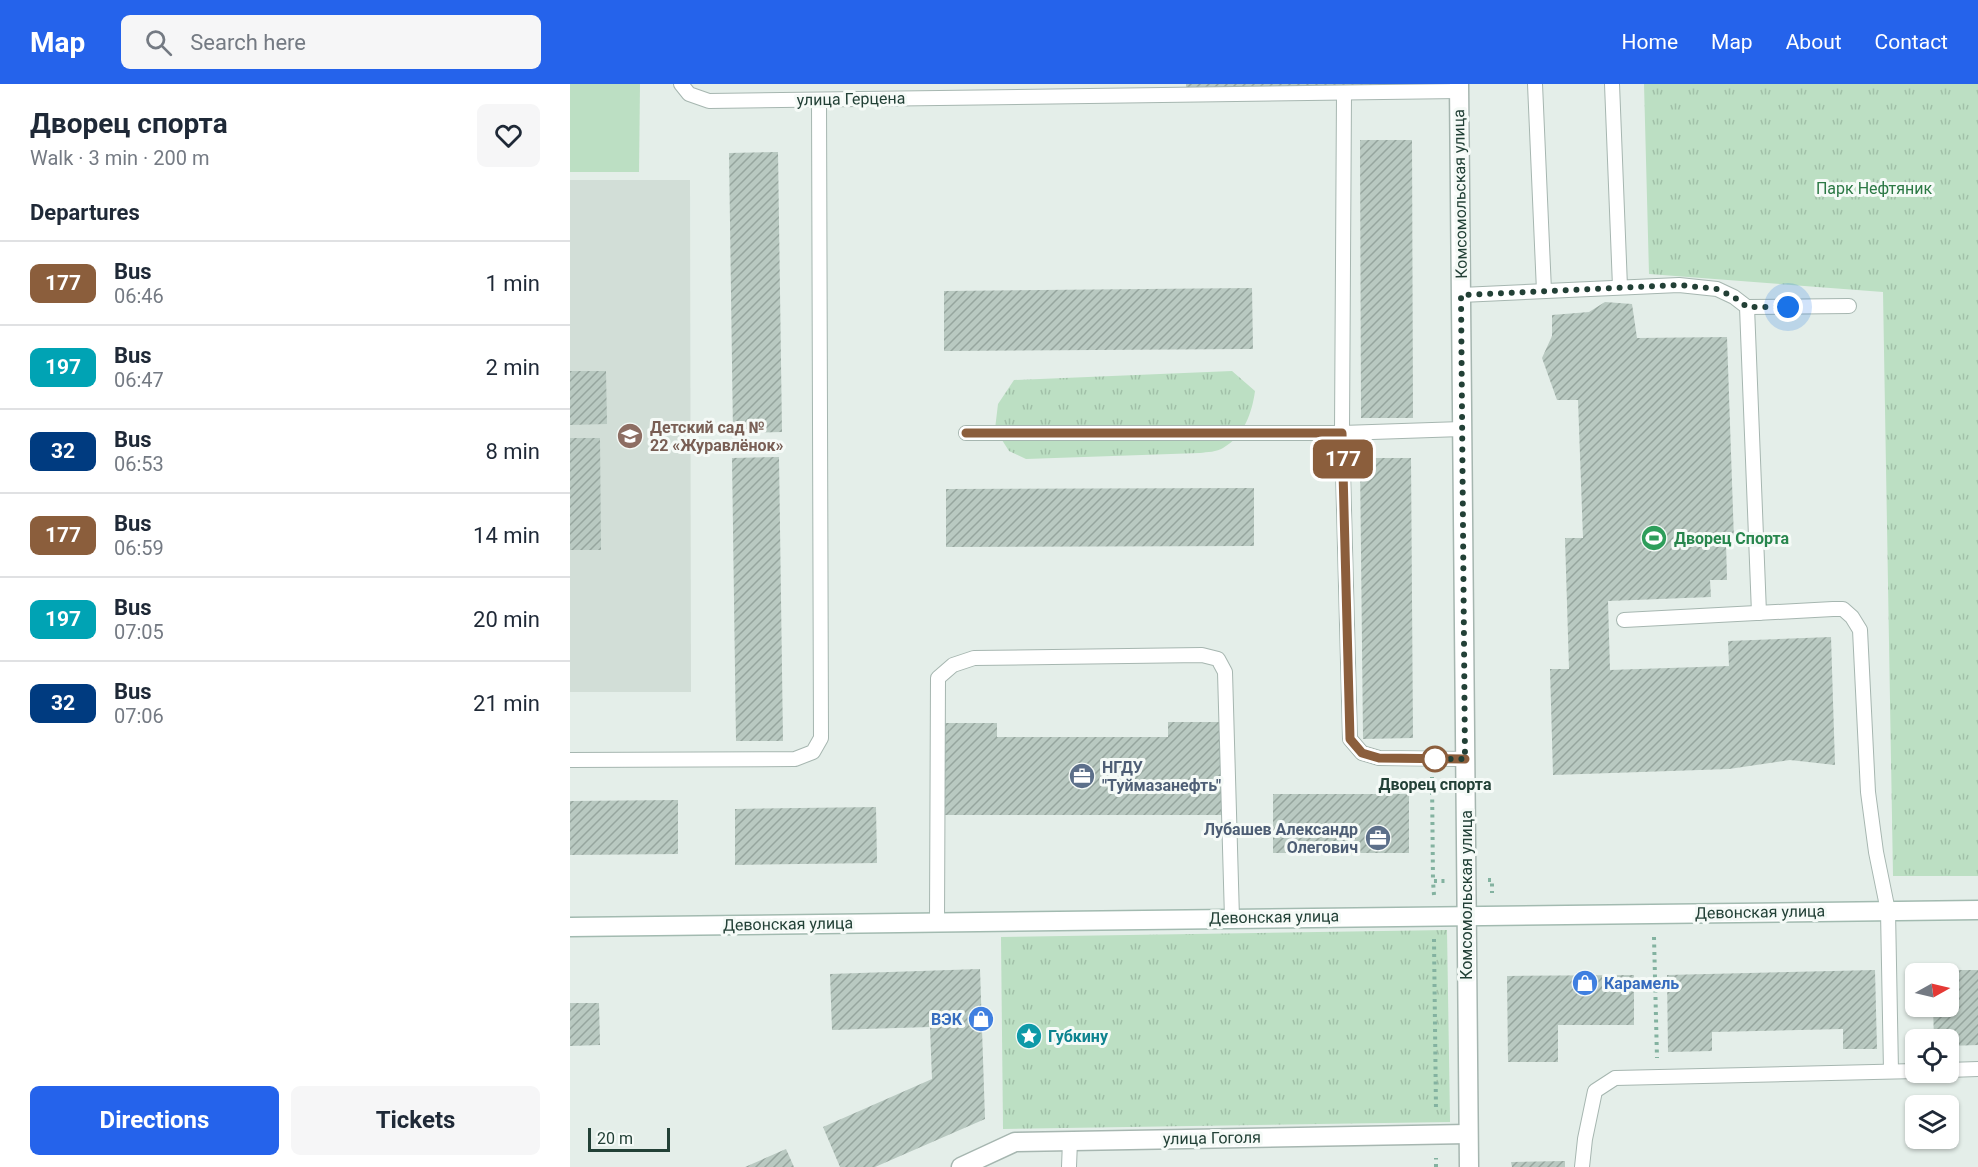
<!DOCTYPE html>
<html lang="en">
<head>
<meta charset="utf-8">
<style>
	body { margin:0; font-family:Roboto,sans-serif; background:#f6f6f7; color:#1f2937; height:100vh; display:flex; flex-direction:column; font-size:22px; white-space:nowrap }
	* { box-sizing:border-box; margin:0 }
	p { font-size:20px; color:#747a83 }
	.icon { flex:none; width:33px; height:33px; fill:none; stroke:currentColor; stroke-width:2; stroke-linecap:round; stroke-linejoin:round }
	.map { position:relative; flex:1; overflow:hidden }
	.drawer { display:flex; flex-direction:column; background:#fff; width:570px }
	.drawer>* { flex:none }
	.badge { padding:0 12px; border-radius:9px; font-size:21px; line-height:39px }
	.needle { width:39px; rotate:82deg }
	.fabs { position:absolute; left:1335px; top:879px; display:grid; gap:12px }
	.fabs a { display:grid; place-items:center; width:54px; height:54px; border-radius:9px; background:#fff; box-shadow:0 2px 4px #0004; font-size:30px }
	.scale { position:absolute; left:18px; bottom:15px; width:82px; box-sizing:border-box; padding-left:6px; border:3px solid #224036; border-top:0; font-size:16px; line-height:21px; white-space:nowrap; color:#224036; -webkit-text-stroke:4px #f5faf7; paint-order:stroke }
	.you { position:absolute; width:30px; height:30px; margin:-15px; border:4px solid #fff; border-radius:50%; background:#1a73e8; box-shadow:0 0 0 9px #1a73e833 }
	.map>.badge { position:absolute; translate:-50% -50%; box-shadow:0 0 0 3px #fff }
	h2 { padding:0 30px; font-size:22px; line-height:54px }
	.round { display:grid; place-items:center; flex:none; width:63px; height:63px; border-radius:9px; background:#f6f6f7 }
	.overview { display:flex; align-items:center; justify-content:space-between; height:102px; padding:0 30px }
	h1 { font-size:28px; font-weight:700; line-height:45px }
	.button { display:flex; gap:12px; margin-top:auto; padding:12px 30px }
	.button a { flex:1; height:69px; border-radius:9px; background:#2563eb; color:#fff; font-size:24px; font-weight:700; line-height:69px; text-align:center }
	.button a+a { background:#f6f6f7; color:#1f2937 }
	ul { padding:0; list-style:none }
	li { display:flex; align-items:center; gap:18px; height:84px; padding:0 30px; border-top:2px solid #e0e1e3 }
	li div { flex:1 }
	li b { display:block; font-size:22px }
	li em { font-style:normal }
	li .badge { min-width:66px; font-weight:700; text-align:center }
	header { display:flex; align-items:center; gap:36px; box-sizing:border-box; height:84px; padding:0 30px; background:#2563eb; color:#fff }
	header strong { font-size:28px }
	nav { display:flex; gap:33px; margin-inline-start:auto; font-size:21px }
	.search { width:420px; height:54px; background:#f6f6f7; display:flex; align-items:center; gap:15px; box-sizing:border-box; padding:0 21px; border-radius:9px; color:#747a83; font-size:22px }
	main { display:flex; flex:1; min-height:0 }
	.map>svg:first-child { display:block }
</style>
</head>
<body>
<header>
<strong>Map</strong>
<div class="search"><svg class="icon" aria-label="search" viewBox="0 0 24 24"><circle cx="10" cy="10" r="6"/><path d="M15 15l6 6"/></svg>Search here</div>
<nav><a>Home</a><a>Map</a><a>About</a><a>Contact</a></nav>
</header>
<main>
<section class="drawer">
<div class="overview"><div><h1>Дворец спорта</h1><p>Walk · 3 min · 200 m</p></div><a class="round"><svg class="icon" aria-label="heart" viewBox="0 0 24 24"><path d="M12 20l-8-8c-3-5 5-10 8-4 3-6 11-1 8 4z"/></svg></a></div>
<h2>Departures</h2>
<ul>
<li><span class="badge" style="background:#8b5e3c;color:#fff">177</span><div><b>Bus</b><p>06:46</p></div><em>1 min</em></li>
<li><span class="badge" style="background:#00a3b4;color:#fff">197</span><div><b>Bus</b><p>06:47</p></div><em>2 min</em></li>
<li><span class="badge" style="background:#003b80;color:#fff">32</span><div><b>Bus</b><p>06:53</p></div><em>8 min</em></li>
<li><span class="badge" style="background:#8b5e3c;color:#fff">177</span><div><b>Bus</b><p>06:59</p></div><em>14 min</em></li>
<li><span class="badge" style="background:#00a3b4;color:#fff">197</span><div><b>Bus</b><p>07:05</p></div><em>20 min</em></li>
<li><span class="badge" style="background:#003b80;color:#fff">32</span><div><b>Bus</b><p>07:06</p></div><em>21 min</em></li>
</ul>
<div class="button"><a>Directions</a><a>Tickets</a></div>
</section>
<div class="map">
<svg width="1408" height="1083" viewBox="0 0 1408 1083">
	<defs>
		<pattern id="park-tufts" width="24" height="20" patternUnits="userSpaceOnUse" patternTransform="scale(1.5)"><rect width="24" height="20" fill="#bcdfc3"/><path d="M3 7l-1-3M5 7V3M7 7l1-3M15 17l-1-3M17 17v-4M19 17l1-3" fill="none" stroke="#a1c0a8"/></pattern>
		<pattern id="building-hatch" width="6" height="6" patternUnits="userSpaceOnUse" patternTransform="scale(1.5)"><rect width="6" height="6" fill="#b9c9c1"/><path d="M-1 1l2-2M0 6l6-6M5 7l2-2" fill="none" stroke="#96a59e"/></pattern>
	</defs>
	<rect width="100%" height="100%" fill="#e4eee9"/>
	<path fill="#d2ded7" d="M0,96H120L121,608H0Z"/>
	<g fill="url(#park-tufts)">
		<path d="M1074,0H1408V792H1323L1313,208L1079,190Z"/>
		<path d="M662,287L685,307C682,329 674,352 653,364C647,368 637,368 630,369L456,375L439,367L425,345L428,320L444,296Z"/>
		<path d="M877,846L880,1038L433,1045L431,853Z"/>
	</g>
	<path fill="#bcdfc3" d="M0,0H70L69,88H0Z"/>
	<g fill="url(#building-hatch)">
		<path d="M616,0H842V2L616,3Z"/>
		<path d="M790,56H842L843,334H791Z"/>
		<path d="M208,68L212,348L163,349L159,69Z"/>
		<path d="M682,204L683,265L374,267V207Z"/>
		<path d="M1035,218L1062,220L1067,254L1157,253L1164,456L1156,457L1157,496H1140L1141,513L1038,517L1040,586L1159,582L1158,557L1261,553L1265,681L1220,676L1159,685L983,691L980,585H999L995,454H1013L1008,316H987L972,274L982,252V231L1019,228Z"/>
		<path d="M0,287H36L37,340L0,341Z"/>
		<path d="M0,354H30L31,466H0Z"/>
		<path d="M209,373L213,657H166L162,374Z"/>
		<path d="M790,374H841L843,654L793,655Z"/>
		<path d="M684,404V462L376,463V405Z"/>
		<path d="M598,638H651L652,731H373V639H427V653H598Z"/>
		<rect x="703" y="710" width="136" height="59"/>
		<path d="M108,716V770L0,771V717Z"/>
		<path d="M306,723L307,779L165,781V725Z"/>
		<path d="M410,885L415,1035L305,1083H270L253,1043L362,995L360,943L262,946L260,890Z"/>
		<path d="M1305,886L1307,965H1273V945L1142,948V967L1098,968L1097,891Z"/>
		<path d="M1369,886H1408V961L1378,962V956H1364L1363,922H1378V890H1369Z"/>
		<path d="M1064,891V941H988V978H938L937,892Z"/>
		<path d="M0,919H29L30,961L0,962Z"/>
		<path d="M216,1065L224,1083H175Z"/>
		<path d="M995,1077V1083H942L941,1078Z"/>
	</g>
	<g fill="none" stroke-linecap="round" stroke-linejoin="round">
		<g stroke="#a6b6b0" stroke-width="16">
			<g id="service">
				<path d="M111,0L119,10L139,17L889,7"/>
				<path d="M965,0L974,207"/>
				<path d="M1042,0L1050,203"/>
				<path d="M774,9L772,349L780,655L792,669L809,674L895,675"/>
				<path d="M891,211L1109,201L1147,205L1164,213L1177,223L1189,529"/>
				<path d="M1177,223L1279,222"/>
				<path d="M396,349H772L892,345"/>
				<path d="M1054,536L1263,525H1273L1282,533L1290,546L1298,708L1306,768L1318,827L1321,987"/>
				<path d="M0,676L225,675L243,668L251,654L249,16"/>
				<path d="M367,838L368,594L383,581L404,574L632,571L648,575L655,588L662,834"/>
				<path d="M1378,986L1408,985"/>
				<path d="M499,1083L500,1057"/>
				<path d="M1012,1083L1015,1055L1025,1007L1045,994L1346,987"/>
			</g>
		</g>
		<g stroke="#a6b6b0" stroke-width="21">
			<path id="minor" d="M391,1083L445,1058L898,1050"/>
		</g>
		<g stroke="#a6b6b0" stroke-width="21">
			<path id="tertiary" d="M889,0L899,1083"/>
		</g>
		<g stroke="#a2bab0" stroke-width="21">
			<path id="secondary" d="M0,843L1408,826"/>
		</g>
		<g stroke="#83b2a0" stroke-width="4" stroke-dasharray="3 4.5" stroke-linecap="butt">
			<path d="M862,693L863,797"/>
			<path d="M918,796H922V809"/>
			<path d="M864,811L863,797H875"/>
			<path d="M1084,853L1087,974"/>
			<path d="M864,855L866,1027"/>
			<path d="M866,1083V1074"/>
		</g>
		<use href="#service" stroke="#fff" stroke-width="14"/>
		<use href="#minor" stroke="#fff" stroke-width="18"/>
		<use href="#tertiary" stroke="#fff" stroke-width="18"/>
		<use href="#secondary" stroke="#fff" stroke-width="18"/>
	</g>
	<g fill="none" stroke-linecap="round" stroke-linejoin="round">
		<g stroke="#fff" stroke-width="14">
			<path id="line" d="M396,349H772L780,655L792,669L809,674L895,675"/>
		</g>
		<use href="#line" stroke="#8b5e3c" stroke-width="9"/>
		<path stroke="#224036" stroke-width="6" stroke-dasharray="0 10.8" d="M865,675H862H895L891,211L1109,201L1147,205L1164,213L1177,223H1218"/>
	</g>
	<defs>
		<g id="school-disc" transform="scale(1.35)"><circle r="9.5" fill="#8d6e63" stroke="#f5faf7"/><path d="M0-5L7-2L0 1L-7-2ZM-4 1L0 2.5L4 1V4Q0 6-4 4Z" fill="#fff"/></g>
		<g id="stadium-disc" transform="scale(1.35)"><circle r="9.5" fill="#2e9e5b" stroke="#f5faf7"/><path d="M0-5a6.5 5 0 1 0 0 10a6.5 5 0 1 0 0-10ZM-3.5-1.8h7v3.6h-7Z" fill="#fff"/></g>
		<g id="office-disc" transform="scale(1.35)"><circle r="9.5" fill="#5c6f8a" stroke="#f5faf7"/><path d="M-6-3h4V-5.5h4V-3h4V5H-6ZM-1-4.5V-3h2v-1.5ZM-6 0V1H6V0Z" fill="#fff"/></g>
		<g id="shop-disc" transform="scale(1.35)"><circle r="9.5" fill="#3f7fe0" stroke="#f5faf7"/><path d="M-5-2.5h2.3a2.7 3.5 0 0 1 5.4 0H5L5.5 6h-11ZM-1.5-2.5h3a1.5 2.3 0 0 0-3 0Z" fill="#fff"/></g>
		<g id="sight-disc" transform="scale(1.35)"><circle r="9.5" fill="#0f9aa8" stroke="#f5faf7"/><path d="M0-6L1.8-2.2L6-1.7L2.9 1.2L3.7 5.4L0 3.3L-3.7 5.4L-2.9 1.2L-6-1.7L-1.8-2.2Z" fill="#fff"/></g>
	</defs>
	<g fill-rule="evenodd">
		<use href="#school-disc" x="60" y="352"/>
		<use href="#stadium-disc" x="1084" y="454"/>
		<use href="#office-disc" x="512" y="692"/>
		<use href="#office-disc" x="808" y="754"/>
		<use href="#shop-disc" x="1015" y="899"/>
		<use href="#shop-disc" x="411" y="935"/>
		<use href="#sight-disc" x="459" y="952"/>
	</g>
	<circle fill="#fff" stroke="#8b5e3c" stroke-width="3" cx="865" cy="675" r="12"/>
	<g text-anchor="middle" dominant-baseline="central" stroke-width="6" stroke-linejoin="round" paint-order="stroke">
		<g font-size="16" fill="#224036" stroke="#f5faf7">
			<text transform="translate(281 15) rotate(-1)">улица Герцена</text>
			<text transform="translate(890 110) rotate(-91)">Комсомольская улица</text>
			<text transform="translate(896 811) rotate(-90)">Комсомольская улица</text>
			<text transform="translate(1190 828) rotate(-1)">Девонская улица</text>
			<text transform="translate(704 833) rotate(-1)">Девонская улица</text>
			<text transform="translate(218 840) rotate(-1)">Девонская улица</text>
			<text transform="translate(642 1054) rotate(-1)">улица Гоголя</text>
		</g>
		<g font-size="16" fill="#2b7844" stroke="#f5faf7">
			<text x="1304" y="104">Парк Нефтяник</text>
		</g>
		<g font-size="16" font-weight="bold" fill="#785e54" stroke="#f5faf7" text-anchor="start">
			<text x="80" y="343">Детский сад №<tspan x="80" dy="18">22 «Журавлёнок»</tspan></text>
		</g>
		<g font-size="16" font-weight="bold" fill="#27864d" stroke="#f5faf7" text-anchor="start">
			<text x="1104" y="454">Дворец Спорта</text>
		</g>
		<g font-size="16" font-weight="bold" fill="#4e5e75" stroke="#f5faf7" text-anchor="start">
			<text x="532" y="683">НГДУ<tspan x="532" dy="18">"Туймазанефть"</tspan></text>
			<text x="788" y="745" text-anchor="end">Лубашев Александр<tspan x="788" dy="18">Олегович</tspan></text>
		</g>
		<g font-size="16" font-weight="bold" fill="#224036" stroke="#f5faf7">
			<text x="865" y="700">Дворец спорта</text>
		</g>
		<g font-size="16" font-weight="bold" fill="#366cbe" stroke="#f5faf7" text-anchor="start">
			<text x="1034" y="899">Карамель</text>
			<text x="392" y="935" text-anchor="end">ВЭК</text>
		</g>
		<g font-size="16" font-weight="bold" fill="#0d838f" stroke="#f5faf7" text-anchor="start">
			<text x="478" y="952">Губкину</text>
		</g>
	</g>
</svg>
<div class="fabs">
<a><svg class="needle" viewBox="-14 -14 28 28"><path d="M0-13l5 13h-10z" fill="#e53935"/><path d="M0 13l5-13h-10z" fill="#747a83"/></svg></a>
<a><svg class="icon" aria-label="locate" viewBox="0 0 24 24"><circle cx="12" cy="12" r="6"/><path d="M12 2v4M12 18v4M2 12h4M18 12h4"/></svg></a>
<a><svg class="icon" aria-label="layers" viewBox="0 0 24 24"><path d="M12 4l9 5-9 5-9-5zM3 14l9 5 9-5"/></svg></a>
</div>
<div class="scale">20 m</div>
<div class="you" style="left:1218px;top:223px"></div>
<b class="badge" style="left:773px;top:375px;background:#8b5e3c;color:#fff">177</b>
</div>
</main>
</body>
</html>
